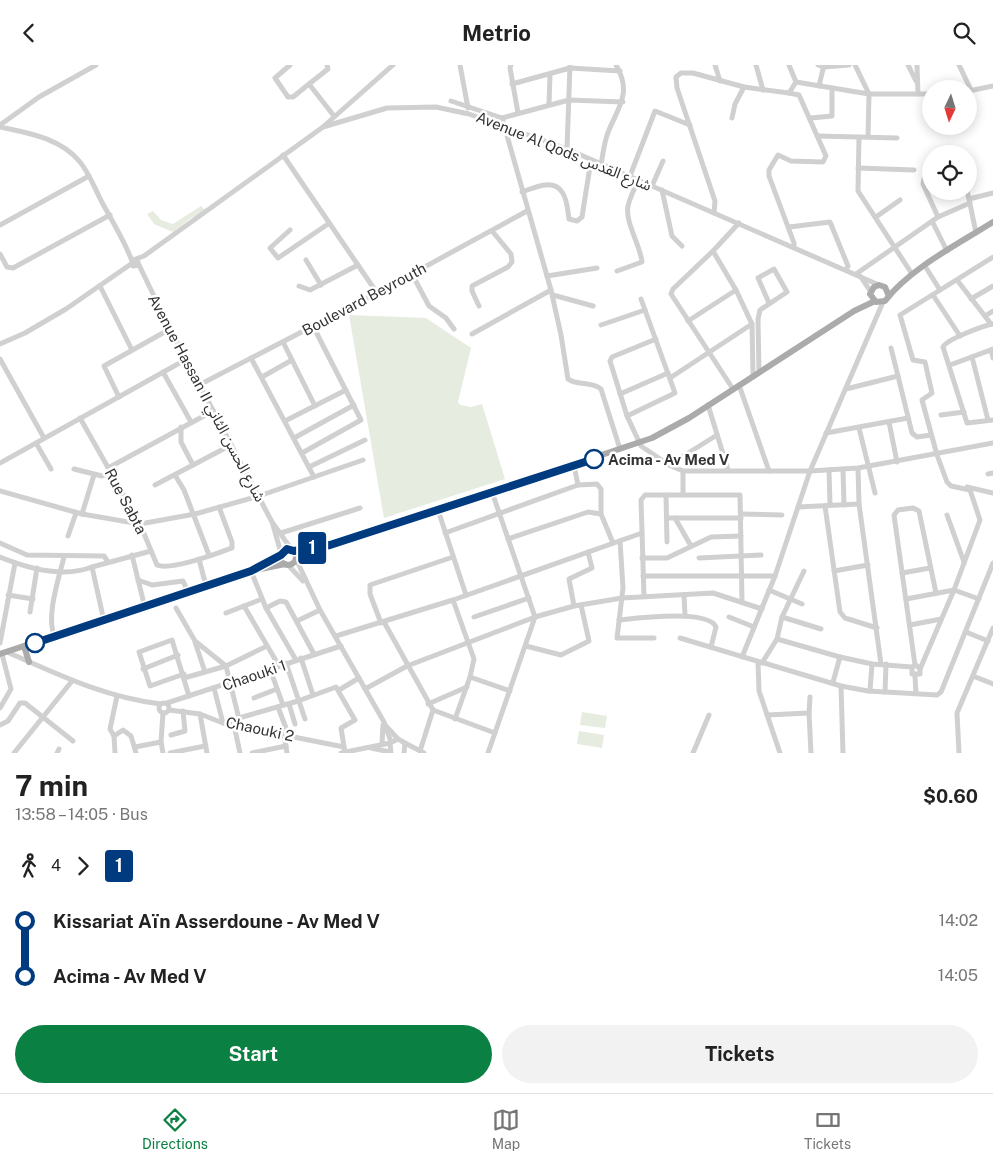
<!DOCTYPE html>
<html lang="en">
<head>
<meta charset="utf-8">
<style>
	body { margin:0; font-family:"Public Sans","Noto Sans Arabic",sans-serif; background:#f2f2f2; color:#222; height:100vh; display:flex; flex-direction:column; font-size:19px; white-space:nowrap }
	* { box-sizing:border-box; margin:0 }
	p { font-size:16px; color:#767676 }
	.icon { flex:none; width:28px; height:28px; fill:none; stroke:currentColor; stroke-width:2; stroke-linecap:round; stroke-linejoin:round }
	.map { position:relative; height:688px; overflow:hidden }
	.side { display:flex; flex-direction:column; background:#fff; flex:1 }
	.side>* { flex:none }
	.badge { padding:0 10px; border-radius:4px; font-size:18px; line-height:32px }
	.needle { width:32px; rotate:184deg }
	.tools { position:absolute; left:922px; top:15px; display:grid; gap:10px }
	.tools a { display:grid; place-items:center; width:55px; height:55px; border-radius:50%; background:#fff; box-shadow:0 2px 12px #0003; font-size:25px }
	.map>.badge { position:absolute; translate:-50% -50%; box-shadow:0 0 0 2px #fff }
	.legs { display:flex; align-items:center; gap:8px; height:55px; padding:0 15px; font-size:16px }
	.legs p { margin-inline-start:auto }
	.headline { display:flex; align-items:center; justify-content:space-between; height:85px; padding:0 15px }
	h1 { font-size:28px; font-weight:700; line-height:38px }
	.button { display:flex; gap:10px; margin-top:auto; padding:10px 15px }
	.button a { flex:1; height:58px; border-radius:30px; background:#0b8043; color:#fff; font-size:20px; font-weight:700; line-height:58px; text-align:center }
	.button a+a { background:#f2f2f2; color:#222 }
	ul { padding:0 15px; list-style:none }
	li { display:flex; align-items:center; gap:18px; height:55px; font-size:19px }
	li i { display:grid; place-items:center; width:8px; height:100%; margin:0 6px; background:currentColor }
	li i::after { content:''; width:12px; height:12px; margin:-6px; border:4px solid; border-radius:50%; background:#fff }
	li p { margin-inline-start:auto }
	li:first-child i { background:linear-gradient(#0000 50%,currentColor 0) }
	li:last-child i { background:linear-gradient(currentColor 50%,#0000 0) }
	header { display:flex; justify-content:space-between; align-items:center; height:65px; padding:0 15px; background:#fff; font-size:22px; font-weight:700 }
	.tab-bar { display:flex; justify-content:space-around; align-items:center; height:70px; border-top:1px solid #e0e0e0; background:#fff; font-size:14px; color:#767676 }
	.tab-bar a { display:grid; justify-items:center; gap:2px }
	.tab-bar .on { color:#0b8043 }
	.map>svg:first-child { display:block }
</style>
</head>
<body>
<header><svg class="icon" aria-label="back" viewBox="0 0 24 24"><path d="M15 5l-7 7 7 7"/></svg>Metrio<svg class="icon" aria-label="search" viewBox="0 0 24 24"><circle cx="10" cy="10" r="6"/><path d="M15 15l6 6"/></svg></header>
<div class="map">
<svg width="993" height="688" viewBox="0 0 993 688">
	<rect width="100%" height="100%" fill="#fff"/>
	<g fill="#e6ecdf">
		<path d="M201,141L206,146L191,153L173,167L154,159L147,149L153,146L161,155L173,159Z"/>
		<path d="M349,250L426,253L471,283L458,337L460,340L471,342L482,339L505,414L384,453Z"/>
		<path d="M582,647L607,651L605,663L580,660Z"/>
		<path d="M579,666L604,670L602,683L577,679Z"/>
	</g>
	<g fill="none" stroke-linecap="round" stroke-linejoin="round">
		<g stroke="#d0d0d0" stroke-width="5">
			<path d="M290,0L275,13L288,32H293L309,19"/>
			<path d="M327,0L328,4L309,19L334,51"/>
			<path d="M460,0L468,43"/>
			<path d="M511,0L510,3L518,48"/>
			<path d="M715,0L720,16"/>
			<path d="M756,0L763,25"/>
			<path d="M789,0L796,17"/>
			<path d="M818,0L824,2L849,0"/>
			<path d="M855,0L869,29L868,72"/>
			<path d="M908,0L916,16"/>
			<path d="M917,0L918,29"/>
			<path d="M959,0L971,25"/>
			<path d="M796,17L869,29H931"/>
			<path d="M512,19L570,3L620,6"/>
			<path d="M819,21L824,0"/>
			<path d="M969,26L993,21"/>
			<path d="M789,28L799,30L826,91L823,97L791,96L778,90L769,105V111L794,178V182"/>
			<path d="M451,36L502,53"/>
			<path d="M549,39L550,9"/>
			<path d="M732,53L735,39L744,22"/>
			<path d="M811,53L832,51V23"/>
			<path d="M0,60L39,32L96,0"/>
			<path d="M324,61L393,0"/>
			<path d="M0,62C28,68 61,73 80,97C90,109 96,127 104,141C114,159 125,177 132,196"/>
			<path d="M818,71L897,73"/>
			<path d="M859,72L858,126L912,209"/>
			<path d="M567,84L570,0"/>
			<path d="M283,90L377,228"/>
			<path d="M601,100C603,89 604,76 609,65C619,41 632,27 616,0"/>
			<path d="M858,103L914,105"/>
			<path d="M931,109L924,114L923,119L938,152"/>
			<path d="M630,111L655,46L690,60"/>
			<path d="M652,121L663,96"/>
			<path d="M662,125L672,171L682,181"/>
			<path d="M967,126L969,134L993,128"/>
			<path d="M522,127C533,123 553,113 562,127C567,133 568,146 569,154L577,156L582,152L591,95"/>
			<path d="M969,134L976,168"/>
			<path d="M714,148L715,136L677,23L676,12L681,8H693L744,22L789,28L796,17"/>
			<path d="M876,152L900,135"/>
			<path d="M932,156L947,186"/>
			<path d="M0,160L89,111"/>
			<path d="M789,162L830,157L848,201L846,205"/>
			<path d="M290,165L270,183L278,193L328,159"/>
			<path d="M713,186L736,225L752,259L753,310"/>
			<path d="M0,189L7,202L13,203L110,150"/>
			<path d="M137,195L139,200L133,201V195L144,191L323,62L387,43L436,42L469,49L567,84L879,220"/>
			<path d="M306,195L321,220"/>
			<path d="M139,200L170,264L272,457L292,485"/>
			<path d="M925,201L940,225"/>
			<path d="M617,206L642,197C640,179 625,158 628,141C630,132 635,123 638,115"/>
			<path d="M412,209L429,241L446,253L454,264"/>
			<path d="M856,209L938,152L970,138"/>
			<path d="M547,211L597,203"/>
			<path d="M861,212L871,227"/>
			<path d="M957,215L991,259"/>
			<path d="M100,221L132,285"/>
			<path d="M299,221L310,225L358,200"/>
			<path d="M553,230L593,241"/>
			<path d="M933,230L960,271"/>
			<path d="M971,234L993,221"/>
			<path d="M479,241L472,226V221L508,202L512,197L511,189L492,166"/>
			<path d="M985,251L993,246"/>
			<path d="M688,256L736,225"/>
			<path d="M993,259C983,261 947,274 943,282L967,358L993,355"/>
			<path d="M601,260L645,245"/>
			<path d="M472,269L551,225"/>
			<path d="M656,274L612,292L610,296L627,351L641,381L669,400L683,406H810L858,403L993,378"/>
			<path d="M283,277L315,341"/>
			<path d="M0,279L25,268L66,244L131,199"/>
			<path d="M891,283L898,311"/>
			<path d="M991,285L993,293"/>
			<path d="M972,292L988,355"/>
			<path d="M251,293L314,412"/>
			<path d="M0,294L44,373"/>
			<path d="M950,300L993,284"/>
			<path d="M759,306L758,254L760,245L787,227L774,204L758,213L769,238"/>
			<path d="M163,307L191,357"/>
			<path d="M262,312L292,295"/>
			<path d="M670,313L752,259"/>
			<path d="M199,320L377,228L527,146"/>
			<path d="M739,320L769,406"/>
			<path d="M733,324L671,229L673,224L713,186L739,158"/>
			<path d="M846,324L898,311L912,368L917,372L931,370"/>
			<path d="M620,329L668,308"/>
			<path d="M119,332L104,301L170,264"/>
			<path d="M708,340L728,405"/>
			<path d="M941,350L964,347"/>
			<path d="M627,351L675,328L641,234"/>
			<path d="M80,353L140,459L157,500C171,506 216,489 232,483V477L219,442"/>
			<path d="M285,356L346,325"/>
			<path d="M889,357L897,397"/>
			<path d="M181,362V377L193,400"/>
			<path d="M859,363L875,428"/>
			<path d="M826,368L908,353"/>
			<path d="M294,373L354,340"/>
			<path d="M36,378L51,404"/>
			<path d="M620,384L601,324C592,316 577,321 568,314L561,270L551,225L502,53L569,35L623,37"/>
			<path d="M302,388L361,355L313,261"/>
			<path d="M0,398L185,295"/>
			<path d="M669,400L717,370"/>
			<path d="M309,402L365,375"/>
			<path d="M108,403L213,346"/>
			<path d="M858,403L859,439L881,599"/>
			<path d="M74,404L102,411L111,408"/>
			<path d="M829,405L830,440"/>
			<path d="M843,405L844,440"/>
			<path d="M988,409L993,408"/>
			<path d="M175,410L184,425L209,490"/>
			<path d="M155,420L231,380"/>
			<path d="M578,420L597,419L601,424V449"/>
			<path d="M967,422L993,428"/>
			<path d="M0,426L82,449L140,459L195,449L259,431L363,395"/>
			<path d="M666,430L667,477"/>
			<path d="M683,430H740L742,536"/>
			<path d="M825,441L840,547L845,553L877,563"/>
			<path d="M798,442L859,439"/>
			<path d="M438,445L466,530"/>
			<path d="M82,449L94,410"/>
			<path d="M741,449L782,450"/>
			<path d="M947,450L964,497"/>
			<path d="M667,453H741"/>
			<path d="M675,453L691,481"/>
			<path d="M273,460L281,488"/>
			<path d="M281,468L360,443"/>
			<path d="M445,468L578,420L574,400"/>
			<path d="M68,471L76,448"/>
			<path d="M508,474L588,447L601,449L613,478"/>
			<path d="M620,476L623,523L617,573H654"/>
			<path d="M0,478L27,490L104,491L108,497"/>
			<path d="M132,490L145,543"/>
			<path d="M0,492C27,503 64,513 92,502L104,556"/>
			<path d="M642,493H667L711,472L741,471"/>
			<path d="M699,493L761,490"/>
			<path d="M199,494L206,521"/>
			<path d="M296,494L320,545L384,657L391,677"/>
			<path d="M288,500L303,516"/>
			<path d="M92,502L151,486"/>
			<path d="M251,506L266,543L296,595"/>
			<path d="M834,506L868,500"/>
			<path d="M902,508L930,503"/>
			<path d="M643,511H775"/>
			<path d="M138,515L152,520L183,516L188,527"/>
			<path d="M769,525L802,539"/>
			<path d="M8,530L33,534"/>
			<path d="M684,530L685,550"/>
			<path d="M644,531L641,435L645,430H683V406"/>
			<path d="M906,534L954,525L979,534"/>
			<path d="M453,535L474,594L470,612L455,654"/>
			<path d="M244,541L279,601"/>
			<path d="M574,541L569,514L592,503L588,487"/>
			<path d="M176,543L195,576L226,601L241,662"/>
			<path d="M266,543L280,536L286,537L314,589"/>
			<path d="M30,547L37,503"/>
			<path d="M226,548L262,534"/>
			<path d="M474,552L529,533"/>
			<path d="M729,552L754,562"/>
			<path d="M782,552L821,564"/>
			<path d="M619,555C637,553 708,544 716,562L711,582"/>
			<path d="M297,556L320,545"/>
			<path d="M384,557L433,645L495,668"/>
			<path d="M381,558L370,529V520L453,492"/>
			<path d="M910,560L941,554"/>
			<path d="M966,567L988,576"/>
			<path d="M336,571L453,535L642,468"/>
			<path d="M55,572C45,553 59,513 64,492"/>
			<path d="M680,573L841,621L868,626L937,630L941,627L993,498"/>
			<path d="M777,574L840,592"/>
			<path d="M195,577L205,607"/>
			<path d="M0,578L15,498"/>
			<path d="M526,581L561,590L589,576L581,540"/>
			<path d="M7,587C57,609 106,633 161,639"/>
			<path d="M742,592L775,511L810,406L883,237"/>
			<path d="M301,593L313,630"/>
			<path d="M758,597L759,626L780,688"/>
			<path d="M286,598L305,654"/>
			<path d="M762,598L777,574L782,552L804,506"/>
			<path d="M915,600L894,450L898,445L913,443L919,446L936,528"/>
			<path d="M143,604L178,590"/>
			<path d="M270,604L283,640"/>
			<path d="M920,604L954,525L980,455L970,425L951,421L947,417L937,390L922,335L932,328L925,297L913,295L900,250L993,192"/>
			<path d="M184,609L150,621L139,587L172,575L189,631"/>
			<path d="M915,611L916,628"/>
			<path d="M973,611L993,619"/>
			<path d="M470,612L510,626"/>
			<path d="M184,613L226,601L267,581"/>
			<path d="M833,617L840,592L872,599L912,602L916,600L920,604V609H912V602"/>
			<path d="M841,621L843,688"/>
			<path d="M214,623L223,658"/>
			<path d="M365,624L407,601L535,552L574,541L622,533L713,528L762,544"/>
			<path d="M339,625L359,613"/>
			<path d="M870,626L872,599"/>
			<path d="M885,627L886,599"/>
			<path d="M254,633L277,624"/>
			<circle cx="164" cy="643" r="5"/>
			<path d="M167,638L341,581"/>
			<path d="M289,639L295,659"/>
			<path d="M428,639L467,622"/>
			<path d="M278,642L289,671"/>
			<path d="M0,643L11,624L2,589"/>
			<path d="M169,645L200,649L223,658L344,682"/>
			<path d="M163,648L161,677L163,688"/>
			<path d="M809,648L811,688"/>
			<path d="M200,649L207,688"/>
			<path d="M767,650L809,648L810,632"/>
			<path d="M239,653L298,636L336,622L355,655L341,663L345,688"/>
			<path d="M0,660L8,656L20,638H25L73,676"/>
			<path d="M234,660L240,688"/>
			<path d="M385,660L398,674"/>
			<path d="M284,669L287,688"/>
			<path d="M171,670L185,666L183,646"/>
			<path d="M114,671L110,664L117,631"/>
			<path d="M405,678L424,688"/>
			<path d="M382,679L383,660"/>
			<path d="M135,682L161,677"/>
			<path d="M371,683L390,687"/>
			<path d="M420,686L433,645"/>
			<path d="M14,688L72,616"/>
			<path d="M57,688L59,684"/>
			<path d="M115,688L114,671L123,665L131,671L136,688"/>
			<path d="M170,688L205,681"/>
			<path d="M252,688L286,681"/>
			<path d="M341,688L390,678"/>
			<path d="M391,688L390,678L398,674L405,678L404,688"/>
			<path d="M488,688L535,552L492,427"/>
			<path d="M693,688L709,650"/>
			<path d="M959,688L957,648L993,563"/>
		</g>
		<g stroke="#ababab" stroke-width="6">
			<path d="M888,229L885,222L879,220L874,222L870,229L876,237L885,236C909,204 958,179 993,157"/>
			<circle cx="288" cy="492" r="8"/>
			<path d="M294,486L317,483"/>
			<path d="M296,493L652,373L689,353L854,246L875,236"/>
			<path d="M258,502L281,490"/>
			<path d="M24,581L29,597"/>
			<path d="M0,589L251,506L285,499"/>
		</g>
	</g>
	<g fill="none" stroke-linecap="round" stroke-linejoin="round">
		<g stroke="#fff" stroke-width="11">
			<path id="line-1" d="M35,578L251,506L281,490L287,484L294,486L330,480L594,394"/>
		</g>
		<use href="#line-1" stroke="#003b80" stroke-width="8"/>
	</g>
	<g fill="#fff" stroke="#003b80" stroke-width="2.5">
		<circle cx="594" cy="394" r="9"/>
		<circle cx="35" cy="578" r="9"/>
	</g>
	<g text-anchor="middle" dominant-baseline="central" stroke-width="5" stroke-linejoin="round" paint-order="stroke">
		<g font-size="15" fill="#333" stroke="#fff">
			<text transform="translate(564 86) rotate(22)">Avenue Al Qods شارع القدس</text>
			<text transform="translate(364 234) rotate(-28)">Boulevard Beyrouth</text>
			<text transform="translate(207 333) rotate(62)">Avenue Hassan II شارع الحسن الثاني</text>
			<text transform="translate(126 436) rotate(62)">Rue Sabta</text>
			<text transform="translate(254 610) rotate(-19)">Chaouki 1</text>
			<text transform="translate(260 664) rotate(12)">Chaouki 2</text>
		</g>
		<g font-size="15" font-weight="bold" fill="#333" stroke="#fff" text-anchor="start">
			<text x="608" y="394">Acima - Av Med V</text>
		</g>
	</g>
</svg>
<div class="tools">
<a><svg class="needle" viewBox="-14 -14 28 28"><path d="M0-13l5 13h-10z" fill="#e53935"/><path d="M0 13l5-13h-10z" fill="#767676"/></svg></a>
<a><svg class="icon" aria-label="locate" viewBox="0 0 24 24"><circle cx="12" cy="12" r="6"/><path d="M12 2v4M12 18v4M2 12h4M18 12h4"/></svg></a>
</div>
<b class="badge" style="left:312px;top:483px;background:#003b80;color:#fff">1</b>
</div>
<section class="side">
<div class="headline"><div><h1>7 min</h1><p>13:58 – 14:05 · Bus</p></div><b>$0.60</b></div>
<div class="legs"><svg class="icon" aria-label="walk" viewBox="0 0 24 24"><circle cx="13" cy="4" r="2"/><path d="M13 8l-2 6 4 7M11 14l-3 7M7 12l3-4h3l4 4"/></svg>4<svg class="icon" aria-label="forward" viewBox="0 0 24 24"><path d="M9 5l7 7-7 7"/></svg><b class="badge" style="background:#003b80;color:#fff">1</b></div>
<ul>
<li><i style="color:#003b80"></i><b>Kissariat Aïn Asserdoune - Av Med V</b><p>14:02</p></li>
<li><i style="color:#003b80"></i><b>Acima - Av Med V</b><p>14:05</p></li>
</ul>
<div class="button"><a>Start</a><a>Tickets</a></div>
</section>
<nav class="tab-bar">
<a class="on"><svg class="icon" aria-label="directions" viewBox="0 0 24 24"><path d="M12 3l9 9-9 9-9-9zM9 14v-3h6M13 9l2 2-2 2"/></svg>Directions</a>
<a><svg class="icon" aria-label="map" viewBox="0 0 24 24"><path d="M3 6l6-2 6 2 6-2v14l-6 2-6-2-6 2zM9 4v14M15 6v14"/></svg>Map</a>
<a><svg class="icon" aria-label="tickets" viewBox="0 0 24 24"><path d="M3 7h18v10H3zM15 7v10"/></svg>Tickets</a>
</nav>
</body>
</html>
